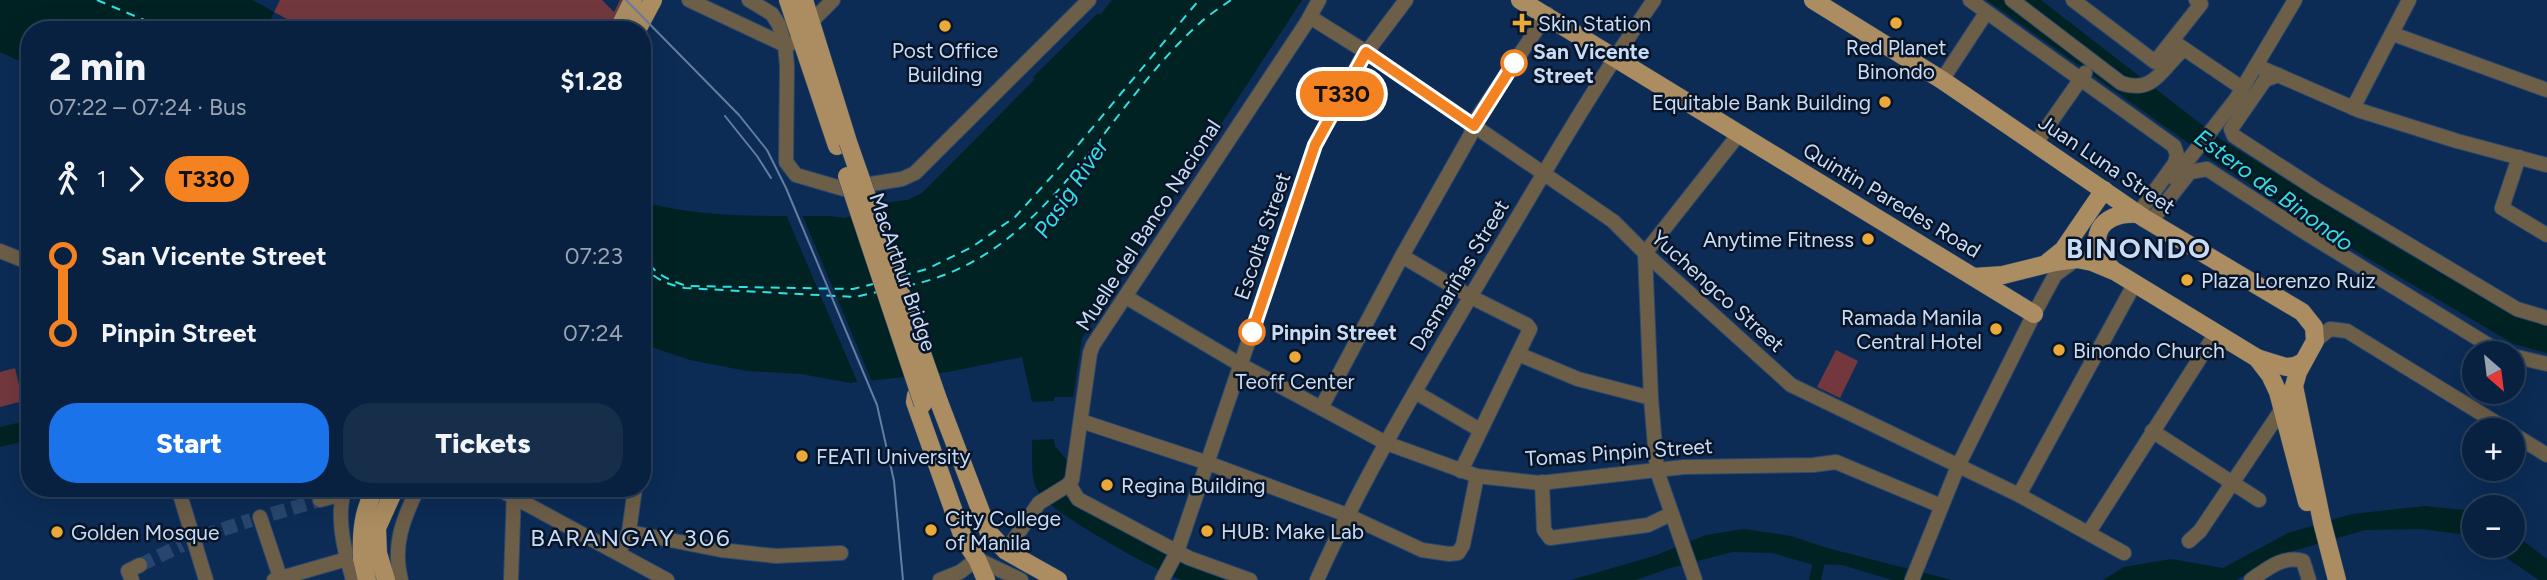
<!DOCTYPE html>
<html lang="en">
<head>
<meta charset="utf-8">
<style>
	body { margin:0; font-family:Figtree,sans-serif; background:#172e4b; color:#f1f3f6; height:100vh; display:flex; flex-direction:column; font-size:26px; white-space:nowrap }
	* { box-sizing:border-box; margin:0 }
	p { font-size:23px; color:#99a3b1 }
	.icon { flex:none; width:38px; height:38px; fill:none; stroke:currentColor; stroke-width:2; stroke-linecap:round; stroke-linejoin:round }
	.map { position:relative; flex:1; overflow:hidden }
	.drawer { position:absolute; left:21px; top:21px; width:630px; height:476px; display:flex; flex-direction:column; background:#092140; border-radius:28px; box-shadow:0 7px 28px #0002,0 0 0 2px #293e59 }
	.drawer>* { flex:none }
	.badge { padding:0 14px; border-radius:23px; font-size:24px; line-height:46px }
	.needle { width:46px; rotate:152deg }
	.tools { position:absolute; left:2462px; top:341px; display:grid; gap:14px }
	.tools a { display:grid; place-items:center; width:63px; height:63px; border-radius:50%; background:#092140; box-shadow:0 7px 28px #0002,0 0 0 2px #293e59; font-size:35px }
	.map>.badge { position:absolute; translate:-50% -50%; box-shadow:0 0 0 4px #fff }
	.legs { display:flex; align-items:center; gap:10px; height:77px; padding:0 28px; font-size:23px }
	.legs p { margin-inline-start:auto }
	.overview { display:flex; align-items:center; justify-content:space-between; height:119px; padding:0 28px }
	h1 { font-size:38px; font-weight:800; line-height:52px }
	.button { display:flex; gap:14px; margin-top:auto; padding:14px 28px }
	.button a { flex:1; height:80px; border-radius:28px; background:#1a73e8; color:#fff; font-size:28px; font-weight:800; line-height:80px; text-align:center }
	.button a+a { background:#172e4b; color:#f1f3f6 }
	ul { padding:0 28px; list-style:none }
	li { display:flex; align-items:center; gap:24px; height:77px; font-size:26px }
	li i { display:grid; place-items:center; width:10px; height:100%; margin:0 9px; background:currentColor }
	li i::after { content:''; width:18px; height:18px; margin:-9px; border:5px solid; border-radius:50%; background:#092140 }
	li p { margin-inline-start:auto }
	li:first-child i { background:linear-gradient(#0000 50%,currentColor 0) }
	li:last-child i { background:linear-gradient(currentColor 50%,#0000 0) }
	.map>svg:first-child { display:block }
</style>
</head>
<body>
<div class="map">
<svg width="2547" height="580" viewBox="0 0 2547 580">
	<rect width="100%" height="100%" fill="#0c2c55"/>
	<g fill="#72383d">
		<path d="M280,0H602L614,12L620,0H629L611,30H307L274,12Z"/>
		<path d="M1836,350L1858,361L1840,398L1817,387Z"/>
		<path d="M15,368L23,401L0,407V372Z"/>
	</g>
	<g fill="#002223">
		<path d="M0,0H252L274,12L270,21L285,30H30V66L0,52Z"/>
		<path d="M1112,0H1302L1082,338L1073,397H1054V401L1032,402L1022,357L948,372L850,383L801,374L747,371L690,360L642,344V202C703,218 766,216 828,216L845,218L891,202L907,200L922,193L931,184L1035,79L1033,77L1098,13L1100,15Z"/>
		<path d="M1987,0H2041L2219,138L2372,233L2516,316L2547,325V353L2514,344L2367,258L2212,160Z"/>
		<path d="M30,420V440L0,447V427Z"/>
		<path d="M1054,439L1055,446L1067,460L1065,495L1072,503L1184,564L1229,580H1182C1156,571 1053,514 1039,493C1029,479 1033,456 1032,440Z"/>
		<path d="M2425,506L2464,510L2474,513V536L2422,529L2365,530L2290,552L2236,580H2103L2124,567L2171,559L2223,568L2288,533L2352,514Z"/>
		<path d="M1744,529L1791,536L1827,548L1952,580H1892L1842,565L1810,564L1772,553L1733,552L1670,568L1636,580H1571L1654,556L1706,535Z"/>
		<path d="M2513,533L2547,559V580H2539L2489,546H2513Z"/>
	</g>
	<path fill="#0c2c55" d="M785,212H801L873,384L859,386Z"/>
	<g fill="none" stroke-linecap="round" stroke-linejoin="round">
		<path stroke="#002223" stroke-width="12" d="M1815,580L1820,557"/>
		<g stroke="#31e0e2" stroke-width="2" stroke-dasharray="9 7" stroke-linecap="butt">
			<path d="M97,0L168,30"/>
			<path d="M642,250C648,271 667,280 687,286L853,289L873,284"/>
			<path d="M642,264C654,279 666,284 685,288L855,297L877,292"/>
			<path d="M902,276L927,269L972,247L1015,217L1053,175L1199,0"/>
			<path d="M906,286C1049,258 1102,110 1201,22C1210,14 1221,7 1231,0"/>
		</g>
		<g stroke="#28466d" stroke-width="14" stroke-dasharray="14 7" stroke-linecap="butt">
			<path d="M408,488L410,489"/>
			<path d="M272,514L320,500"/>
			<path d="M203,536L251,520"/>
			<path d="M140,565L182,545"/>
		</g>
		<g stroke="#2a486f" stroke-width="16">
			<g id="minor">
				<path d="M689,0L785,45L790,44"/>
				<path d="M749,0L772,14L779,25L785,45L787,66L786,162L796,175L844,189"/>
				<path d="M1970,0L2174,146L2177,155L2175,163L2138,214"/>
				<path d="M2012,0L2121,83C2155,95 2162,67 2184,49"/>
				<path d="M2073,0L2155,62L2201,4L2196,0"/>
				<path d="M1310,17L1366,52L1613,221L1645,253L1791,385L2019,495L2124,553"/>
				<path d="M810,23L833,0"/>
				<path d="M2393,34L2547,90"/>
				<path d="M2177,44L2242,88"/>
				<path d="M2257,66L2358,110L2457,141L2547,165"/>
				<path d="M2278,75L2265,80L2231,129L2234,136L2319,191L2517,309L2547,318"/>
				<path d="M1942,80L1986,13"/>
				<path d="M2353,108L2409,0"/>
				<path d="M2036,143L2085,73"/>
				<path d="M2519,157L2502,208L2547,235"/>
				<path d="M2174,178L2236,99L2295,0"/>
				<path d="M871,184L902,179L915,173L1089,0"/>
				<path d="M2144,218H2151L2156,215L2190,172L2207,169L2301,230L2503,354"/>
				<path d="M0,251L30,263"/>
				<path d="M1402,256L1471,297L1527,325L1530,329L1461,471"/>
				<path d="M1126,297L1241,365L1386,443L1477,476L1540,483L1684,467L1813,465L1836,462L1941,506"/>
				<path d="M2315,341L2330,329L2347,331L2508,430"/>
				<path d="M1518,354L1578,379L1651,398"/>
				<path d="M2513,356L2547,364"/>
				<path d="M1415,392L1480,430"/>
				<path d="M1321,408L1402,256L1470,136L1475,121L1547,14"/>
				<path d="M1081,421L1208,463L1347,515L1422,550L1449,554L1458,553L1463,545L1477,476"/>
				<path d="M2152,431L2259,500"/>
				<path d="M2513,434L2547,455"/>
				<path d="M1542,482L1544,530L1550,538L1648,525L1671,514"/>
				<path d="M1069,484L1078,499L1189,558L1250,580"/>
				<path d="M178,488L206,580"/>
				<path d="M345,488C335,516 345,553 353,580"/>
				<path d="M497,488L667,580"/>
				<path d="M2019,495L2135,283"/>
				<path d="M320,500L343,494"/>
				<path d="M260,517L281,580"/>
				<path d="M629,532L721,550L776,556L841,553"/>
				<path d="M2089,532L2216,333"/>
				<path d="M2189,541L2200,531L2282,409"/>
				<path d="M1006,551L1039,503L1068,485L1072,480L1090,353L1093,345L1307,22L1319,0"/>
				<path d="M618,553L629,532L635,488"/>
				<path d="M132,580L128,571L140,565"/>
				<path d="M274,580L347,559"/>
				<path d="M401,580C392,546 403,519 418,488"/>
				<path d="M511,580L514,491"/>
				<path d="M940,580L960,572L977,559L1021,580"/>
				<path d="M1162,580L1177,552L1315,145L1360,61L1406,0"/>
				<path d="M1317,580C1366,471 1428,369 1488,267C1542,177 1594,86 1654,0"/>
				<path d="M1695,580L1657,471L1651,398L1645,253L1739,134"/>
				<path d="M1912,580L1958,466L2034,314L2055,275L2075,260"/>
				<path d="M2251,580C2267,569 2283,555 2303,561L2309,580"/>
			</g>
		</g>
		<g stroke="#2a486f" stroke-width="19">
			<g id="major">
				<path d="M788,0L837,146"/>
				<path d="M804,0L848,142"/>
				<path d="M1520,0L2034,314"/>
				<path d="M1813,0L1942,80L2144,218L2302,312L2314,327L2315,341L2298,372L2294,386L2322,522L2337,580"/>
				<path d="M618,30L633,0"/>
				<path d="M637,30L653,0"/>
				<path d="M2048,262L2063,250L2104,190"/>
				<path d="M2113,270C2083,242 2098,211 2138,214"/>
				<path d="M1974,277L2003,275L2055,262L2077,259L2092,262L2116,272L2257,358L2286,367L2295,366L2303,362"/>
				<path d="M2257,358L2270,375L2278,392L2307,502"/>
				<path d="M916,395L915,402L964,540L977,559L986,580"/>
				<path d="M939,402L989,533L1006,551L1058,580"/>
				<path d="M378,553L386,580"/>
				<path d="M362,558L367,580"/>
			</g>
		</g>
		<use href="#minor" stroke="#6d5e48" stroke-width="14"/>
		<use href="#major" stroke="#ac8d61" stroke-width="18"/>
		<g stroke="#647ea0" stroke-width="2">
			<path d="M626,0L739,115L767,150L786,188L877,405L894,481L903,580"/>
			<path d="M725,116L757,156L771,178"/>
		</g>
		<g stroke="#2a486f" stroke-width="19" stroke-linecap="butt">
			<g id="major-bridge">
				<path d="M848,142L939,402"/>
				<path d="M847,176L923,404"/>
				<path d="M378,553L377,528L395,488"/>
				<path d="M362,558C361,531 363,512 375,488"/>
			</g>
		</g>
		<use href="#major-bridge" stroke="#ac8d61" stroke-width="18"/>
	</g>
	<g fill="none" stroke-linecap="round" stroke-linejoin="round">
		<g stroke="#fff" stroke-width="16">
			<path id="line-1" d="M1252,332L1315,145L1366,52L1474,126L1514,63"/>
		</g>
		<use href="#line-1" stroke="#f58220" stroke-width="10"/>
	</g>
	<g fill="#eba93a" stroke="#081528" stroke-width="2.5">
		<path d="M1518.5 12.5h7v7h7v7h-7v7h-7v-7h-7v-7h7z"/>
		<circle cx="1896" cy="23" r="7"/>
		<circle cx="945" cy="26" r="7"/>
		<circle cx="1885" cy="102" r="7"/>
		<circle cx="1868" cy="239" r="7"/>
		<circle cx="2187" cy="280" r="7"/>
		<circle cx="1996" cy="329" r="7"/>
		<circle cx="2059" cy="350" r="7"/>
		<circle cx="1295" cy="357" r="7"/>
		<circle cx="802" cy="456" r="7"/>
		<circle cx="1107" cy="485" r="7"/>
		<circle cx="931" cy="530" r="7"/>
		<circle cx="1207" cy="531" r="7"/>
		<circle cx="57" cy="532" r="7"/>
	</g>
	<g fill="#fff" stroke="#f58220" stroke-width="3.5">
		<circle cx="1514" cy="63" r="12"/>
		<circle cx="1252" cy="332" r="12"/>
	</g>
	<g text-anchor="middle" dominant-baseline="central" stroke-width="5" stroke-linejoin="round" paint-order="stroke">
		<g font-size="21" fill="#c9dcf6" stroke="#081528" text-anchor="start">
			<text x="1538" y="23">Skin Station</text>
			<text x="1896" y="47" text-anchor="middle">Red Planet<tspan x="1896" dy="24">Binondo</tspan></text>
			<text x="945" y="50" text-anchor="middle">Post Office<tspan x="945" dy="24">Building</tspan></text>
			<text x="1871" y="102" text-anchor="end">Equitable Bank Building</text>
			<text x="1854" y="239" text-anchor="end">Anytime Fitness</text>
			<text x="2201" y="280">Plaza Lorenzo Ruiz</text>
			<text x="1982" y="317" text-anchor="end">Ramada Manila<tspan x="1982" dy="24">Central Hotel</tspan></text>
			<text x="2073" y="350">Binondo Church</text>
			<text x="1295" y="381" text-anchor="middle">Teoff Center</text>
			<text x="816" y="456">FEATI University</text>
			<text x="1121" y="485">Regina Building</text>
			<text x="945" y="518">City College<tspan x="945" dy="24">of Manila</tspan></text>
			<text x="1221" y="531">HUB: Make Lab</text>
			<text x="71" y="532">Golden Mosque</text>
		</g>
		<g font-size="21" font-weight="bold" fill="#c9dcf6" stroke="#081528" text-anchor="start">
			<text x="1533" y="51">San Vicente<tspan x="1533" dy="24">Street</tspan></text>
			<text x="1271" y="332">Pinpin Street</text>
		</g>
		<g font-size="21" fill="#c9dcf6" stroke="#081528">
			<text transform="translate(2107 164) rotate(34)">Juan Luna Street</text>
			<text transform="translate(1892 200) rotate(31)">Quintin Paredes Road</text>
			<text transform="translate(1148 225) rotate(-57)">Muelle del Banco Nacional</text>
			<text transform="translate(1262 236) rotate(-71)">Escolta Street</text>
			<text transform="translate(903 272) rotate(71)">MacArthur Bridge</text>
			<text transform="translate(1459 275) rotate(-59)">Dasmariñas Street</text>
			<text transform="translate(1718 291) rotate(42)">Yuchengco Street</text>
			<text transform="translate(1619 452) rotate(-4)">Tomas Pinpin Street</text>
		</g>
		<g font-size="23" font-style="italic" fill="#31e0e2" stroke="#081528">
			<text transform="translate(1071 188) rotate(-56)">Pasig River</text>
			<text transform="translate(2274 190) rotate(36)">Estero de Binondo</text>
		</g>
		<g font-size="24" letter-spacing="2" fill="#c9dcf6" stroke="#081528">
			<text x="631" y="537">BARANGAY 306</text>
		</g>
		<g font-size="28" font-weight="bold" letter-spacing="2" fill="#c9dcf6" stroke="#081528">
			<text x="2139" y="248">BINONDO</text>
		</g>
	</g>
</svg>
<div class="tools">
<a><svg class="needle" viewBox="-14 -14 28 28"><path d="M0-13l5 13h-10z" fill="#e53935"/><path d="M0 13l5-13h-10z" fill="#99a3b1"/></svg></a>
<a>+</a>
<a>−</a>
</div>
<b class="badge" style="left:1342px;top:94px;background:#f58220;color:#111">T330</b>
<section class="drawer">
<div class="overview"><div><h1>2 min</h1><p>07:22 – 07:24 · Bus</p></div><b>$1.28</b></div>
<div class="legs"><svg class="icon" aria-label="walk" viewBox="0 0 24 24"><circle cx="13" cy="4" r="2"/><path d="M13 8l-2 6 4 7M11 14l-3 7M7 12l3-4h3l4 4"/></svg>1<svg class="icon" aria-label="forward" viewBox="0 0 24 24"><path d="M9 5l7 7-7 7"/></svg><b class="badge" style="background:#f58220;color:#111">T330</b></div>
<ul>
<li><i style="color:#f58220"></i><b>San Vicente Street</b><p>07:23</p></li>
<li><i style="color:#f58220"></i><b>Pinpin Street</b><p>07:24</p></li>
</ul>
<div class="button"><a>Start</a><a>Tickets</a></div>
</section>
</div>
</body>
</html>
